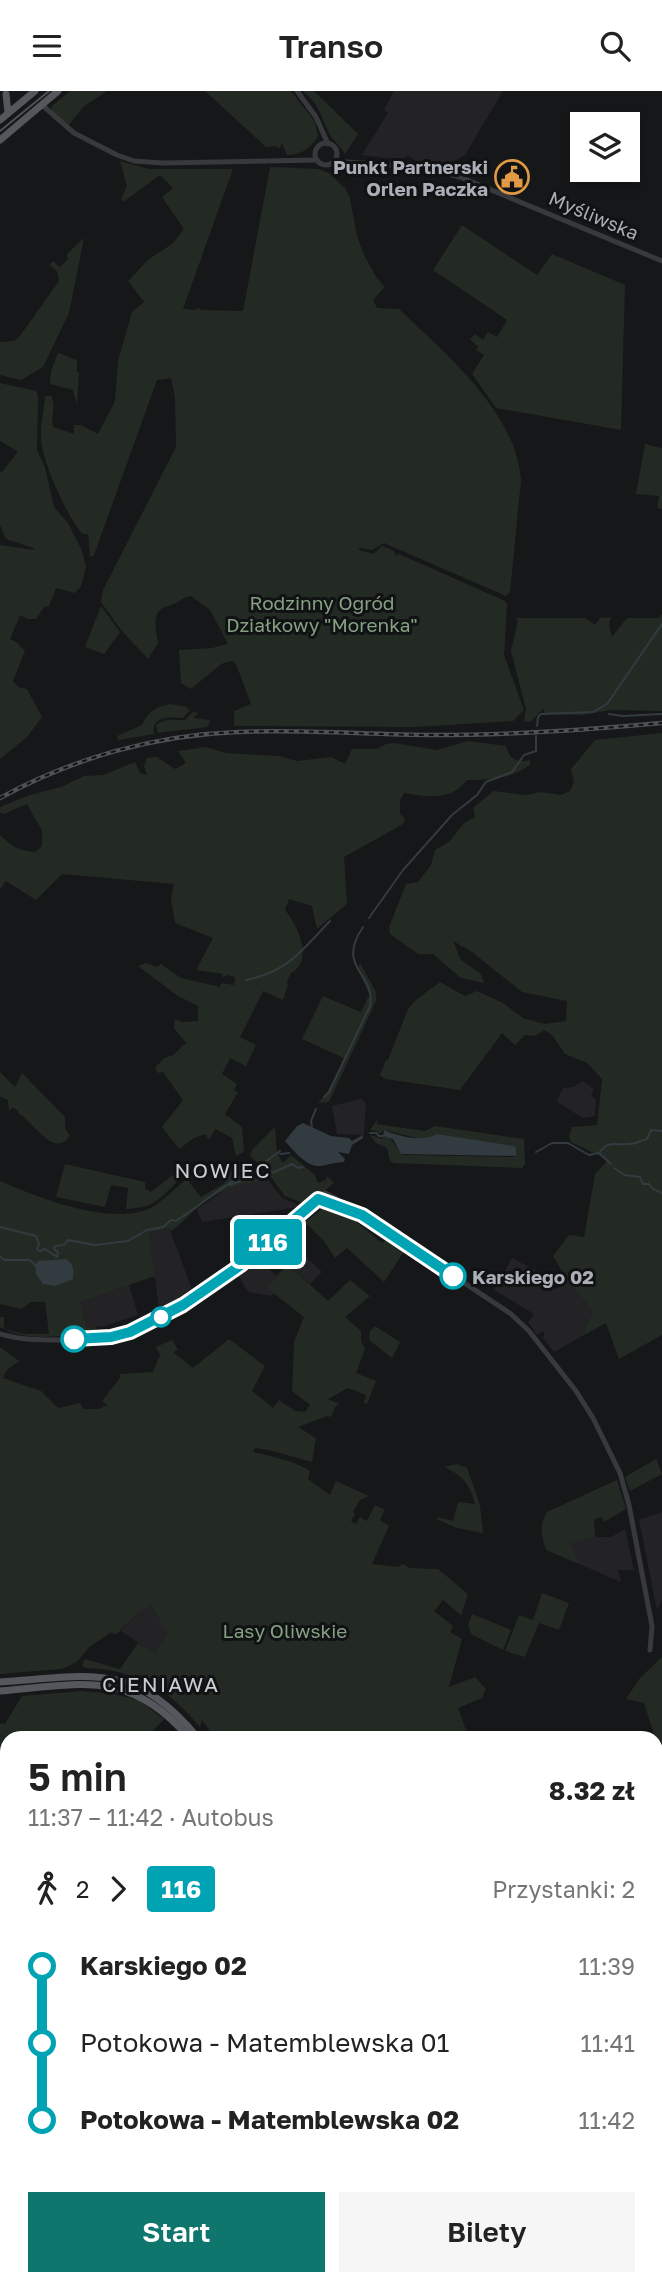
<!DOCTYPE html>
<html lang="pl">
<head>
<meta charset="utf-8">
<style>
	body { margin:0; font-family:"Golos Text",sans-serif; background:#f6f6f6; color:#222; height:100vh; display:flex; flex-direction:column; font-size:26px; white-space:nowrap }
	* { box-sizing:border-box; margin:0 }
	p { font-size:23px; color:#767676 }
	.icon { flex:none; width:38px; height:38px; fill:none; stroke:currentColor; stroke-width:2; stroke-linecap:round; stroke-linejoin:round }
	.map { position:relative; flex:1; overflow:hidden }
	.details { position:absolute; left:0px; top:1640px; width:663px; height:555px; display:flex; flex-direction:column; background:#fff; border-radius:21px 21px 0 0; box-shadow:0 4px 10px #0003 }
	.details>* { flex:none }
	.badge { padding:0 14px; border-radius:5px; font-size:24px; line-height:46px }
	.buttons { position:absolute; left:570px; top:21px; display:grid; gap:14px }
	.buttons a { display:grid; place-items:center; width:70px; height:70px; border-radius:0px; background:#fff; box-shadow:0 4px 10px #0003; font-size:35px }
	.map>.badge { position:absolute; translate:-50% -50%; box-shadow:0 0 0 4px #fff }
	.legs { display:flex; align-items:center; gap:10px; height:77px; padding:0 28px; font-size:23px }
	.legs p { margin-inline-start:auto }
	.overview { display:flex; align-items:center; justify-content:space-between; height:119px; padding:0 28px }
	h1 { font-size:38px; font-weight:600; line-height:52px }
	.button { display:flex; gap:14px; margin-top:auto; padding:14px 28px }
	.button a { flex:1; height:80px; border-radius:0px; background:#0f766e; color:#fff; font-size:28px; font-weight:600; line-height:80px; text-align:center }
	.button a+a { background:#f6f6f6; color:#222 }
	ul { padding:0 28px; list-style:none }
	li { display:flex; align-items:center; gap:24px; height:77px; font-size:26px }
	li i { display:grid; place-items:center; width:10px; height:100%; margin:0 9px; background:currentColor }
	li i::after { content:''; width:18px; height:18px; margin:-9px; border:5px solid; border-radius:50%; background:#fff }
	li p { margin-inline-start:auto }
	li:first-child i { background:linear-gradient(#0000 50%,currentColor 0) }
	li:last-child i { background:linear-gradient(currentColor 50%,#0000 0) }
	header { display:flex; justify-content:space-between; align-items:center; height:91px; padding:0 28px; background:#fff; font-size:32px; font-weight:600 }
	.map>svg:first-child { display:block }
</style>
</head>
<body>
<header><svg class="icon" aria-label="menu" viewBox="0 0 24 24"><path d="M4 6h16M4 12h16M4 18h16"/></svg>Transo<svg class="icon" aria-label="search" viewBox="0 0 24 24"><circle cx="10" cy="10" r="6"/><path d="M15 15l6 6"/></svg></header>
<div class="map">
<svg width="662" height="2194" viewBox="0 0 662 2194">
	<rect width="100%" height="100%" fill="#161718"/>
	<g fill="#232325">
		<path d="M394,0H503L465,64L447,74L415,69L408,65L401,69L362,64L388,22L384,19Z"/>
		<path d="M583,990L594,998L591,1004L596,1009L595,1025L583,1027L559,1012L557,1009L563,997L574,996Z"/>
		<path d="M361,1008L366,1012L364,1044L337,1043L332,1015Z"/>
		<path d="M268,1089L282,1107L299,1114L298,1116L202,1131L197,1118L231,1095Z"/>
		<path d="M169,1137L192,1198L184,1203L185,1206L159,1218L149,1142Z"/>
		<path d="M302,1162L322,1181L310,1193L289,1175Z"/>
		<path d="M512,1167L540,1182L556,1198L567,1189L593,1221L584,1239L586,1243L554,1261L543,1247L545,1242L542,1240L537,1244L528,1231L534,1223L494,1199Z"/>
		<path d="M257,1168L277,1185L267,1197L274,1202L272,1205L248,1201L238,1184Z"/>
		<path d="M129,1194L138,1224L105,1235L87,1237L80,1211Z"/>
		<path d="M662,1421V1509L657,1519L639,1429Z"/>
		<path d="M625,1438L634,1479H618L621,1491L579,1473L569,1453L595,1446H611Z"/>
		<path d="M151,1515L169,1543L155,1563L121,1540L137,1522Z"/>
	</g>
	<g fill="#232a23" fill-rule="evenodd">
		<path d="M70,0H107L83,16L68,35L51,19L53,14Z"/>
		<path d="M205,0H291L315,31L318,45C310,58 303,63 287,64L282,52L280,57L275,55L266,56Z"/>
		<path d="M303,0H314L358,43L345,63C340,54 331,48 328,40C318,18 321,17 303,0Z"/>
		<path d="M120,70L149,78H233L183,218L195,219L198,217L202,219L243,220L270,76L318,78L329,82L345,97L350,107L357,145L364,164L377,187L385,196L373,209L377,217L399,218C444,261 517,322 521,389L510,501L506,505L384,452L372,459L359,457V459L373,463L382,455L394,460L396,465L399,463L505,510L507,514L504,564L524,619L513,630L415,636L234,635V620L251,613L236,573L232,570L221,573L191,598L181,592L179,559L212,557L228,553L210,519L191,505C184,506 182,509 176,512C171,515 164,515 160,519C152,526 157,543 158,552L148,568L121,539L101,511L103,499L176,356L175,307L171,287L157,289L94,464L90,466L88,443H83C69,431 42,369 41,349C40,336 44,319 45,305H51C57,318 50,324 53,336L74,343V334H81L98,343L115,310L118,270L132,221L144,211L128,190L149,168L172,153L184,138L162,106L173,97L160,84L123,111L121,108L127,95Z"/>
		<path d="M462,134L537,184L552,163L625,194L621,339L496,317L472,283L484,264L476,259L478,256L470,248L475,243L483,249L488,241L497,246L507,229L433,179Z"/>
		<path d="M84,147L69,222L43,276L21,289L0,284V251L14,250L20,245L59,190L57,180L49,174L53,170L60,176L68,168L67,163Z"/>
		<path d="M58,262L77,269V281H79L77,314L73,299L50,293L51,280Z"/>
		<path d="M0,292L36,300L38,305L37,359L45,376L54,416L68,432L82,460L86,476L81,495L75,502L56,497L49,515L44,516L36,528H28L20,524L10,548L16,551L25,560L13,590L18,596L27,598L42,626L27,646L0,668V454L33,459L34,457L6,448L0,434V380L2,381L17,362V360L0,350Z"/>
		<path d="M645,353L662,357V418L657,417L659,405L636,403Z"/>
		<path d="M101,515L120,541L104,563L85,556Z"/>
		<path d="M662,523V620L611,619L582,624L545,623L543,618L530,631L524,630L526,618L511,560L518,530L516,527H585L595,534L600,527L611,526L609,534L612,546L627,527H659Z"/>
		<path d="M170,613L188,616L187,618L190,619L183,627C169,626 151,625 154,643L118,649L117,645L142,634C148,620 156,616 170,613Z"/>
		<path d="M193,621L198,622L193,627L210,629L208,636L158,642L156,634C166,627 174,629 185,629Z"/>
		<path d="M662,642V1244L619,1268L606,1232L586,1243L584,1239L593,1221L567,1189L553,1165L569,1144L584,1146L595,1083L608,1069L571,1051L569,1045L572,1036L597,1034L602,988L587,972L565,963L552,944L544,939L535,945L525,944L515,954L502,942L460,999L385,988L380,984L386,969H388L408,918L417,908L440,891L465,905L477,900L503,912L523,927L545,933L566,930L567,910L522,901L472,861L453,850L461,869L481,883L484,892L461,887L433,863H418L390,843L389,836L406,793L418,791L431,774L435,759L449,751L464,732L475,726L473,717L494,700L526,704L540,701L561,704L570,700L574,691L571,678L595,649Z"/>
		<path d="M468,650L506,655C509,668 517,672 530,669V674C507,689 494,688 467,689C452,710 427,706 404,702L400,709V723L405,727L403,733L344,766L347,813L317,838L312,815L289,808L285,819C297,833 315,870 291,882L287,890L288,894L283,909L263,900L240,946L256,954L246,975L230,967L222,983L237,993L234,1000L238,1001L225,1023L242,1036L244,1061L236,1065L232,1047L215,1038L209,1049L205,1043L194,1047L179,1058L162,1036L183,1009L163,981L158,982L155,977L164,967L173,964L186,952L174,937L175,928L183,931L198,930V915L178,905L138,875L146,872L157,876L161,873L181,887L220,896L221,892L234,894L235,886L227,884L222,887L223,883L196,879L213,847L175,832L171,808L174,793L62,783L36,809L6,790L0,798V744C12,756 18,759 35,761L42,755V740L27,713L4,723L0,722V716L30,704L61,696L84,685L103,684L135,671L140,682L147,684L144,675L147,667L157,666L175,678L186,672L178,660L206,656L226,662L279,665L297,670L331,666L345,673L352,658H377L386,653L394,652L437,659Z"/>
		<path d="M360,872L376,901V910L329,1011L318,1012L327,1002L344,967L302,948L323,905L361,921L368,906L371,907L358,878Z"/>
		<path d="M0,981L15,996L22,982L65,1026V1038L70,1044C55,1070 32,1029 18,1022V1020L13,1016L9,1020L8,1009L0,1005Z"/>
		<path d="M377,1029V1033L425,1040L435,1035L524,1048L525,1073L522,1077L394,1072L390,1070L387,1057L376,1052L370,1044L383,1048V1045L389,1046L403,1064L513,1066L516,1065V1057L437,1043L431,1047L421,1048L384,1039L379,1043L378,1040L370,1039Z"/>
		<path d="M275,1036L277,1062L283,1072L291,1064L315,1084L318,1092L326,1089L327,1085L334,1092L308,1114L285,1105L268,1082L250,1065L252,1059Z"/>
		<path d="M230,1071L254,1074L268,1089C236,1094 223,1096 196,1118C187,1125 181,1135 170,1140L169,1137L149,1142L155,1185L80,1211L87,1237L94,1236L97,1239L92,1243C62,1244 27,1252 0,1236V1226H4V1238L24,1243H49L45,1211H31L21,1218L0,1213V1090C36,1106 121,1140 157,1113C184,1093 192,1075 230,1071ZM215,1076L225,1092L201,1106L189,1091L196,1083Z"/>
		<path d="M65,1073L145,1091V1098L151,1101L174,1083L182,1073L185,1076C181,1089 162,1108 149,1114C142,1117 134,1117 126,1118L128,1097L111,1094L105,1116L56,1106Z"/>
		<path d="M325,1116L348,1124L382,1152L388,1147L405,1159L384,1191L347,1157L335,1167L324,1150L305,1131Z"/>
		<path d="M287,1173L328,1210L350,1189L370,1205L345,1226L361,1240V1250L365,1258L356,1282L376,1290L367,1313L364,1312L366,1304L348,1297L328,1308L339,1313L335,1316L331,1326L327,1325L298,1336L316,1347L312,1371L269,1359L255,1357L253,1361C273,1366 293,1369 310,1380L308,1388L330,1404L336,1390L369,1405L360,1409L353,1421L355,1423L351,1430L356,1433L360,1426L367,1430L375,1414L385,1419L380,1429L389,1435L372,1473L398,1476L403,1473L410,1477L438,1478L468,1503L461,1524L443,1509L434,1520L453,1535L450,1541L462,1548L449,1596L475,1586L486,1598L482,1607L458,1617L469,1647H215L202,1629L200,1636C167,1597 137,1579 85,1577L82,1574L85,1568L120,1578L138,1552L155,1562L168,1543L151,1515L137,1522L117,1543L110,1542L89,1556L77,1571L62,1578L0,1583V1256L19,1270L7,1279L3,1287L41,1300L58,1317L80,1312L83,1318H99L107,1314L102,1310L120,1287V1283L153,1281L160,1264L156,1256L172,1249L178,1259L173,1261L193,1277L229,1248L265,1275L252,1300L273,1317L279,1309L295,1320L305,1321L310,1314L292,1300L294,1251L304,1226L267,1197Z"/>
		<path d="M375,1235L400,1251L392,1267L369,1249L370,1240Z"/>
		<path d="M656,1368L662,1383L630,1400L625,1386Z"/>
		<path d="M457,1373L467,1377L480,1414L483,1442L457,1437L437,1428L438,1426L453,1430L458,1411L475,1413C470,1393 462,1384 444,1376Z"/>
		<path d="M617,1389L626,1418L604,1431L601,1426L594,1429L595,1446L570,1453L579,1473L546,1459C541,1444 539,1434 547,1421Z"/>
		<path d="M542,1502L569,1512L559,1539L539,1532L525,1566L505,1560L519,1524L533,1529Z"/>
		<path d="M472,1523L511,1539L503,1559L471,1543L468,1534Z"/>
		<path d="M662,1566V1668L644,1612L626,1608L640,1587Z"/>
		<path d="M82,1600L114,1603L138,1609L164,1628L146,1647H7V1820L0,1816V1632L5,1633L22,1605Z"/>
		<path d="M662,1822V2005L656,2003V1824Z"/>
		<path d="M0,1914H7V2188H656V2020L662,2022V2194H0V1932L3,1926Z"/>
	</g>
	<g fill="#313b40">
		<path d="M303,1032L331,1045L349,1047L352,1050L363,1044V1047L352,1054L349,1063L338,1061L345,1068L344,1071C335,1071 321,1076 316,1075C304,1073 293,1059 285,1050L297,1035Z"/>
		<path d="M384,1039C398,1045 422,1052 437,1043L514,1055L516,1057V1065L401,1063L393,1048L383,1045Z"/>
		<path d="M66,1168C74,1173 74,1180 73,1188L55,1195L43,1193L36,1183L35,1174L38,1170Z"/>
	</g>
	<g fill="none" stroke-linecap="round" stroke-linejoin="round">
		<g stroke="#313b40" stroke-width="2">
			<path d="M609,623L622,625L662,623"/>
			<path d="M537,635L538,626L541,623L593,621L607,613L662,533"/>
			<path d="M369,827L403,779L452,724L477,704L486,691L512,681L524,664L536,660V645"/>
			<path d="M246,889C288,881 302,859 330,830"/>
			<path d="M324,1006L329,1001L370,915C376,881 335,878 363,836"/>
			<path d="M312,1035L311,1030L316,1018"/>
			<path d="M370,1042H377"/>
			<path d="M376,1042L379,1045H383"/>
			<path d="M280,1060L261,1074L272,1082L292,1073L298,1077L303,1076"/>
			<path d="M536,1061L552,1052H568L589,1064L599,1062L611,1073"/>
			<path d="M599,1062C609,1048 616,1055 630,1053C635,1053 641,1050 647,1048L651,1039L662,1040"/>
			<path d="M280,1063L289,1062"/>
			<path d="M614,1077L625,1084L640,1086L643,1093H649L653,1098L662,1102"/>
			<path d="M230,1094L241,1090"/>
			<path d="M0,1136L36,1145L39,1153L37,1158L40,1160L45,1158L57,1166L58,1161L54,1158L55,1155L64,1154L68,1149L95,1154L128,1150L147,1139L163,1136L171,1129L176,1130C204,1112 226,1091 257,1077"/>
			<path d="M0,1165L4,1169H30L35,1174"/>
			<path d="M99,2188L103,2194"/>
		</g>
		<g stroke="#38393d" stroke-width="5">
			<path d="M297,0L316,26L328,53"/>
			<path d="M42,14L74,42L117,64L134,70L163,72L317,69"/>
			<circle cx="326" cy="63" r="11"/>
			<path d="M334,70L426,77L460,86L662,170"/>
			<path d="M318,1108L328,1113L362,1124L511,1223L529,1240L576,1300L593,1327L620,1382L629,1414L652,1535L650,1559"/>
			<path d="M0,1243C20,1249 38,1249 59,1249C80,1248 102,1249 123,1243C138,1239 152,1230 167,1223C226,1191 274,1145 325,1102L335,1107L349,1118"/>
		</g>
		<g stroke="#54575b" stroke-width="7">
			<path d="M6,3L8,22"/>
			<path d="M0,29L35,0"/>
			<path d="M0,49L58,0"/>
			<path d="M0,1591C90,1585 134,1569 198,1647"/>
			<path d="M0,1600C80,1593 131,1578 189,1647"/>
			<path d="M656,2006L662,2008"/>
			<path d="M656,2015L662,2017"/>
		</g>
		<path stroke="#4f5156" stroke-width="2" d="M0,40L49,0"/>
		<g stroke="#4f5156" stroke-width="4.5">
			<path id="rail" d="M0,707C73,667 155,644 238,641C303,638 369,644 434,644C510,644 586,639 662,632"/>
		</g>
		<use href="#rail" stroke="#111213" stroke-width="2" stroke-dasharray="5" stroke-linecap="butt"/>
	</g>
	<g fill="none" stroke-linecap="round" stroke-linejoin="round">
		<g stroke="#fff" stroke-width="16">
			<path id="line-1" d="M74,1248L111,1246L130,1241L183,1214L241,1174L318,1108L362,1124L453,1185"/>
		</g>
		<use href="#line-1" stroke="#00a3b4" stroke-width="10"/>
	</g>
	<defs>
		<g id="civic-ring" transform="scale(1.75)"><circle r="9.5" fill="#111213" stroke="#e09a46" stroke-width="1.5"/><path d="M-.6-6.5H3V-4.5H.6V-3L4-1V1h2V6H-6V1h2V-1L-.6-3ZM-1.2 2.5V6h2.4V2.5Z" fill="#e09a46"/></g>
	</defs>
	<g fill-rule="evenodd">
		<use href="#civic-ring" x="512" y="86"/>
	</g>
	<g fill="#fff" stroke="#00a3b4" stroke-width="3.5">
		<circle cx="453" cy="1185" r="12"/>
		<circle cx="161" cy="1226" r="9"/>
		<circle cx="74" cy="1248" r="12"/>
	</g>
	<g text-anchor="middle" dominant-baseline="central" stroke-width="6" stroke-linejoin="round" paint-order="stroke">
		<g font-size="19" font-weight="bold" fill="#aaafb7" stroke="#111213" text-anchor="end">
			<text x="488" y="75">Punkt Partnerski<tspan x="488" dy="22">Orlen Paczka</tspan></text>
		</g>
		<g font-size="19" fill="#aaafb7" stroke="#111213">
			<text transform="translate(594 124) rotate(23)">Myśliwska</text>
		</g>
		<g font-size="19" fill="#85a083" stroke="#111213">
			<text x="322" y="511">Rodzinny Ogród<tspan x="322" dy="22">Działkowy "Morenka"</tspan></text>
			<text x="285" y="1539">Lasy Oliwskie</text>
		</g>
		<g font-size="19" font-weight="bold" fill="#aaafb7" stroke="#111213" text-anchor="start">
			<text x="472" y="1185">Karskiego 02</text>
		</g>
		<g font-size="21" letter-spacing="2" fill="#caced3" stroke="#111213">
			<text x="223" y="1079">NOWIEC</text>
			<text x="161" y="1593">CIENIAWA</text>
		</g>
	</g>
</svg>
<div class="buttons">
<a><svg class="icon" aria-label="layers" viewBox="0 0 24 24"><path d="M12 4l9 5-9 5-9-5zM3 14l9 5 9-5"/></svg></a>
</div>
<b class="badge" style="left:268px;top:1151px;background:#00a3b4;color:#fff">116</b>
<section class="details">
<div class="overview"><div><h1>5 min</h1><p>11:37 – 11:42 · Autobus</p></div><b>8.32 zł</b></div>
<div class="legs"><svg class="icon" aria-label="walk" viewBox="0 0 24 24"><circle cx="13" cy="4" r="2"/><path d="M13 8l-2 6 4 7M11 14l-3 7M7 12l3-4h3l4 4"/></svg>2<svg class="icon" aria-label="forward" viewBox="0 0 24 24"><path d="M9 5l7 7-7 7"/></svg><b class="badge" style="background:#00a3b4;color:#fff">116</b><p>Przystanki: 2</p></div>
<ul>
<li><i style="color:#00a3b4"></i><b>Karskiego 02</b><p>11:39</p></li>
<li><i style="color:#00a3b4"></i><span>Potokowa - Matemblewska 01</span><p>11:41</p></li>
<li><i style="color:#00a3b4"></i><b>Potokowa - Matemblewska 02</b><p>11:42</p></li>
</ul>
<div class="button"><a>Start</a><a>Bilety</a></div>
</section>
</div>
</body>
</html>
